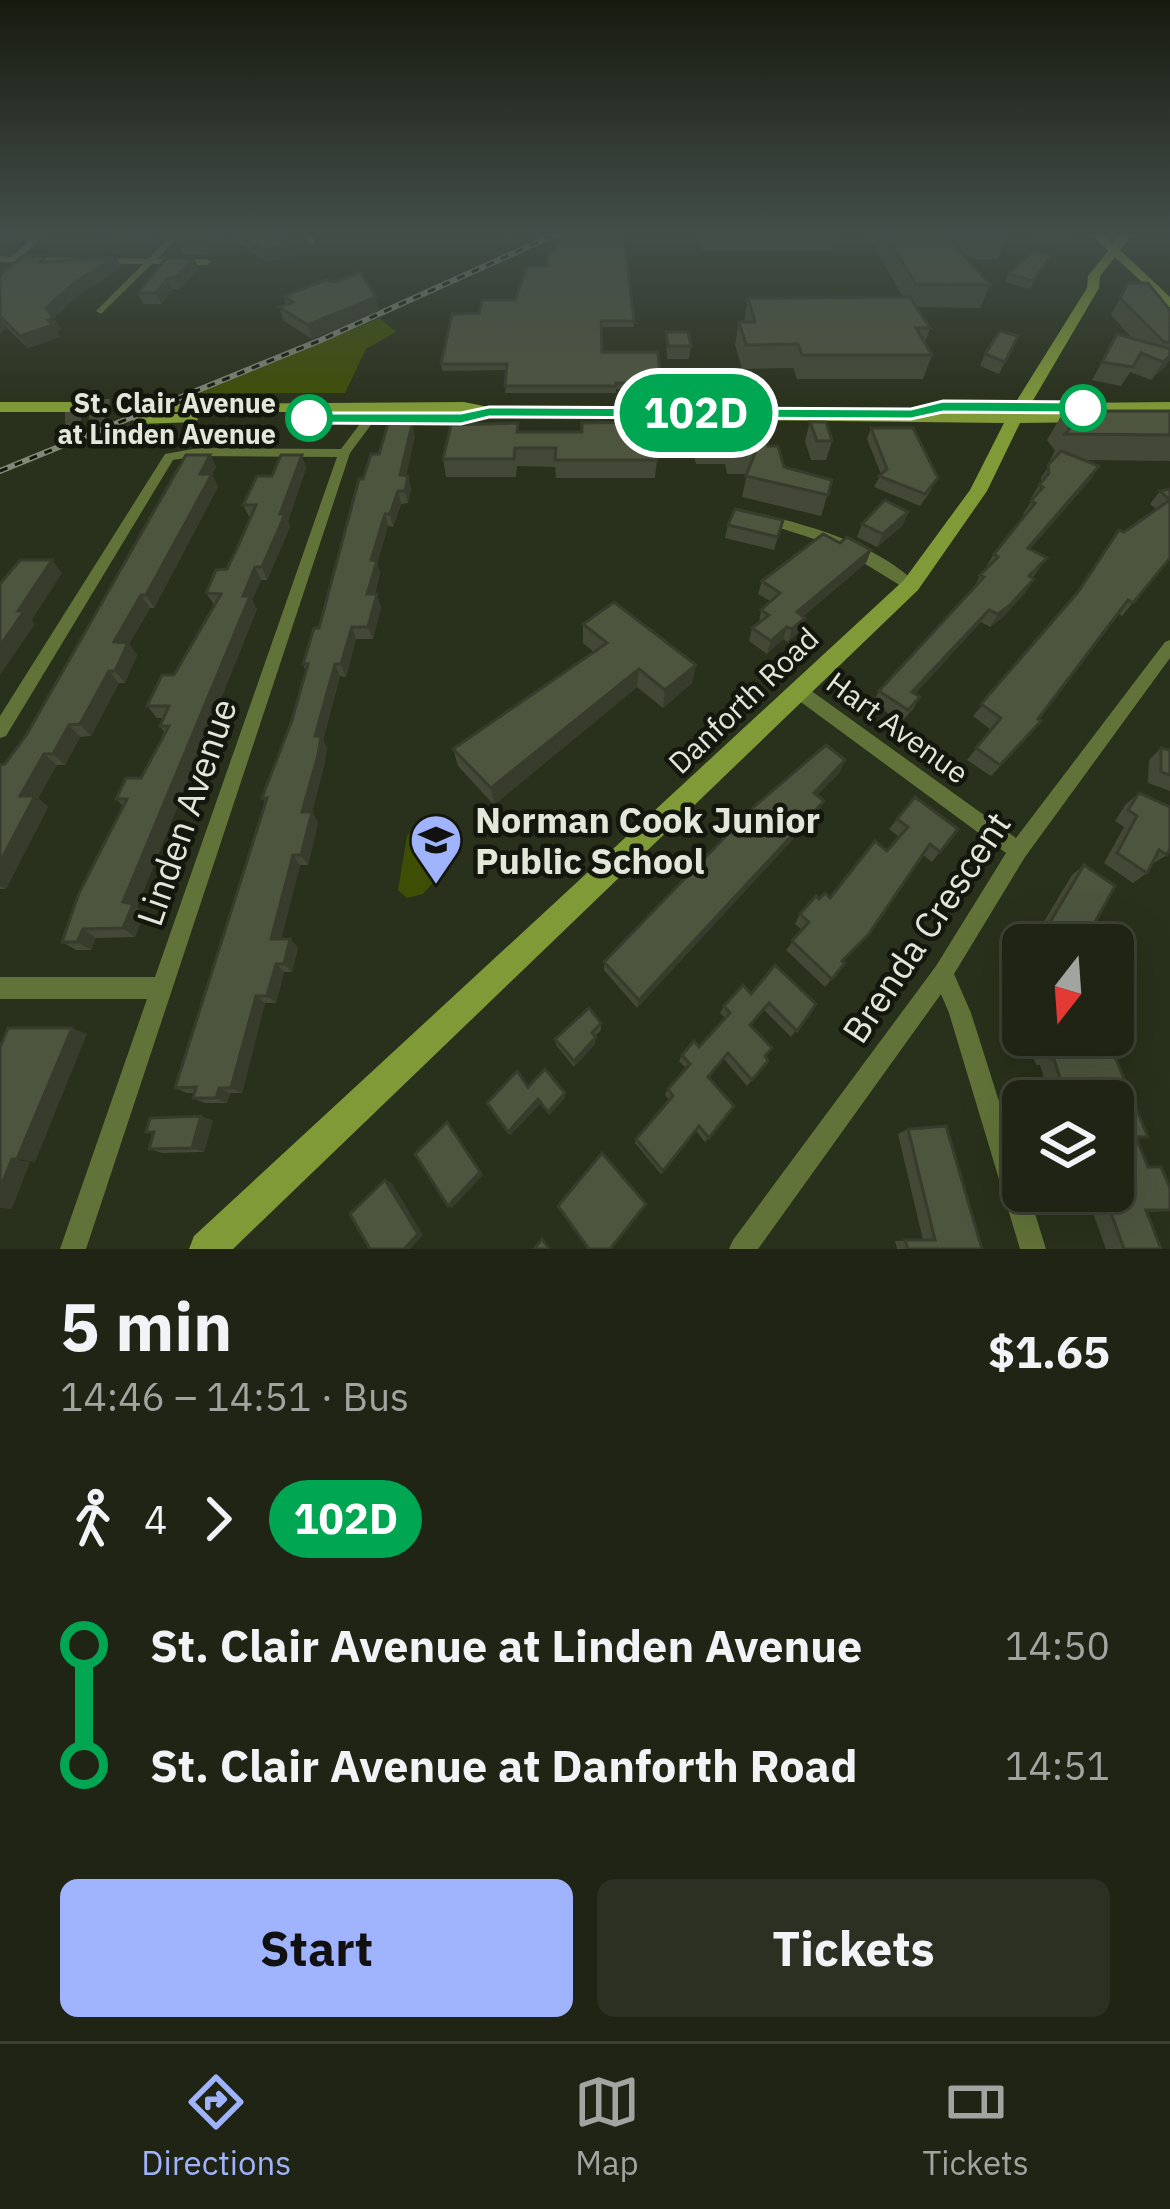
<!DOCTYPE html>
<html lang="en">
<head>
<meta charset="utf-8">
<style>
	body { margin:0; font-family:"IBM Plex Sans",sans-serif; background:#2c3022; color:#f1f3f6; height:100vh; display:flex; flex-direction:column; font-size:45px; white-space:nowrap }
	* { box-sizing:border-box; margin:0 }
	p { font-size:39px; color:#a1a4a0 }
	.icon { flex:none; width:66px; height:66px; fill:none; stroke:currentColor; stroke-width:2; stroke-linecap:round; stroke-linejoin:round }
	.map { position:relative; height:1249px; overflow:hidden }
	.panel { display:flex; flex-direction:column; background:#1f2414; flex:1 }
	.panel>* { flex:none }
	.badge { padding:0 24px; border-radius:39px; font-size:42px; line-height:78px }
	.needle { width:78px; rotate:197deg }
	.controls { position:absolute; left:1002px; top:924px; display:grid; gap:24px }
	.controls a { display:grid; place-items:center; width:132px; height:132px; border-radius:18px; background:#1f2414; box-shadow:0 12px 48px #0002,0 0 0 3px #3c4134; font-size:60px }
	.map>.badge { position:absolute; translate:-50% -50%; box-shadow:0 0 0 6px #fff }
	.legs { display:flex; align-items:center; gap:18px; height:132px; padding:0 60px; font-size:39px }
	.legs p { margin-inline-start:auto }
	.overview { display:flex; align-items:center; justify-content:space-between; height:204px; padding:0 60px }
	h1 { font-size:66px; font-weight:700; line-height:90px }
	.action { display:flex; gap:24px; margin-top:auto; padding:24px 60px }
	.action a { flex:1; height:138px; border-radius:18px; background:#a0b3fd; color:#111; font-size:48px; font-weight:700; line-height:138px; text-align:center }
	.action a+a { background:#2c3022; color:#f1f3f6 }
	ul { padding:0 60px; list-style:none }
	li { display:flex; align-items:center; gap:42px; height:120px; font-size:45px }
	li i { display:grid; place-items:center; width:18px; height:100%; margin:0 15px; background:currentColor }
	li i::after { content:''; width:30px; height:30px; margin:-15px; border:9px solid; border-radius:50%; background:#1f2414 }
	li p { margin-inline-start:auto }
	li:first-child i { background:linear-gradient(#0000 50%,currentColor 0) }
	li:last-child i { background:linear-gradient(currentColor 50%,#0000 0) }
	.menu { display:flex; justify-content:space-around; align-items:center; height:168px; border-top:3px solid #3c4134; background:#1f2414; font-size:33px; color:#a1a4a0 }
	.menu a { display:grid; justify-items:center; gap:6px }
	.menu .selected { color:#a0b3fd }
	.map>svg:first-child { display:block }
</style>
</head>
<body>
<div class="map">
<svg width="1170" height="1249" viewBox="0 0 1170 1249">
	<rect width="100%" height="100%" fill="#29301b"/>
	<g fill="#3e4f05">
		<path d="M380,318L396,332L366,349L345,393H200Z"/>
		<path d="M415,826L441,827L444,836L431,866L432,884L423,894L407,898L398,890L407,836Z"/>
	</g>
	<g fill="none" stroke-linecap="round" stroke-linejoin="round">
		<g stroke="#454b38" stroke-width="16" stroke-dasharray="16 8" stroke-linecap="butt">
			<path d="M94,407H170"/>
			<path d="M65,419H113"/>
		</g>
		<g fill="#627339" fill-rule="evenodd">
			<path d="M36,235H45L21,257L148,259L172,235H180L157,259H207L211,262L207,265L152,264L101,314L96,311L143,264L0,262V256L11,257Z"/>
			<path d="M305,235H313L315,244H309Z"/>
			<path d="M379,403L385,406L350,453L86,1249H60L147,999H0V977H155L337,457L198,456L173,460L6,736L0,738V716L165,454L198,448L341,449L375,404Z"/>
			<path d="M763,514C817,528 878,545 918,585L911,590L906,589L836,546L758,521L756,518Z"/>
			<path d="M1170,640V658L1025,857L954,974L971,1013L1023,1177V1191H1028L1046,1249H1020L949,1013L941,994L758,1249H729L733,1240L936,966L1006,853L794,697L792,692L794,687L800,685L806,687L1016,838L1165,642Z"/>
		</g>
		<g fill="#809a38" fill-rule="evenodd">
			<path d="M1092,235H1104L1113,243L1120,235H1132L1120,250L1170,297V308L1115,257L1100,276L1099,288L1025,414H1085L1093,419L1091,422L1020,423L987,491L918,590L233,1249H189L194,1236L904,580L970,490L1004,423L489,417L464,412H170L164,410V404L464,402L489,407L1009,413L1087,288L1088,276L1108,251Z"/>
			<path d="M0,402H94L102,407L94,412H0Z"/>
			<path d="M1170,402V412L1069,413L1061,408L1069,403Z"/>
			<path d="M190,414L198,419L196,422L139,424L131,419L139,414Z"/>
		</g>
		<g stroke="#828876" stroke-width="6">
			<path id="rail" d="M0,471L321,340L554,235"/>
		</g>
		<use href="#rail" stroke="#14170e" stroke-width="3" stroke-dasharray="8" stroke-linecap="butt"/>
	</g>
	<g fill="#434936">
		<path d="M236,235L283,242L293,257L265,261L240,245Z"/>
		<path d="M698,235H835L831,251H702Z"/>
		<path d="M867,235H1007L998,259H967L990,285L980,308L917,307L930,328L925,342L932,355L923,379H797L793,368L742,369L735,345L739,322H744L748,298L903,297Z"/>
		<path d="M1036,235H1067L1063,243H1044Z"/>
		<path d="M219,238L217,241L218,244L210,255L182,254L177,243Z"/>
		<path d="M1052,254L1030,289L1005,282L1008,274Z"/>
		<path d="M116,257L121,268L79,295L54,318L61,330L57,331L60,337L28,348L7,328L0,334V275L49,261Z"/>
		<path d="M166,258L199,269L180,289H173L161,304H143L138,293Z"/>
		<path d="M1128,283L1170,310V360L1151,380L1130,372L1121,386L1092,380L1117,334L1133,339L1111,315Z"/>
		<path d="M284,296L379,311L312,339L284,321L279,307L286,304Z"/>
		<path d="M452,314L634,321V327H601L602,352L661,383V389H616V393H505L507,370L442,371L441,364Z"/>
		<path d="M666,332L691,346L689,359H667Z"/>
		<path d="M1018,336L999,374L980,366L985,354Z"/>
		<path d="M1064,411H1170V461L1084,460L1099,466L1091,479L1030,549L1047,558L1032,578L1034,579L1026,592L1002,618L990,627L981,622L915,694L920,697L913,709L901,722L873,703L879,691L974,588L980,575L988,568L986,567L994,554L1025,515L1023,514L1033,499L1031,498L1041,482V478L1053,460H1050L1055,451L1047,440Z"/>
		<path d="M689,413L768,446L784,467L832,480L821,516L742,497L747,474H727L725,464H696L687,433Z"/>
		<path d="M810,422L832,441L826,460H811L805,441Z"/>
		<path d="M871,428L932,489L920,506L874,487L881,474L867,439Z"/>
		<path d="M518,432L657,460L655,478H556L555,467L517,466L516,477H446L443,459Z"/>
		<path d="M415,436L406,476H408L411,488L408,503L401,504L393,527L388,526L377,563L380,573L375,594L381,607L373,639H356L346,677L340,676L323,740L327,748L324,766L312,812L318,823L308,865H300L281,939L298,947L292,972H284L276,1003H265L242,1093H230L227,1103H205L193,1098L194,1093H187L175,1088L266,803L262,798L292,720L306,672L303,664L319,628L363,479L379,454Z"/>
		<path d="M210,455L216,467L212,474L218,487L154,608H150L129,644L137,655L125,683H119L91,736L80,737L65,765H57L38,798L48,807L6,889H0V765L5,764L27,734Z"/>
		<path d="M302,455L306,468L288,521L290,527L267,580H261L252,600L257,609L137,907L144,913L135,937L96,938L91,950H76L62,942L123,806L116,799L141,778L165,733L160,726L164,718H157L147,706L174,675L215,606L206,593L227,569L250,518L243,505L272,476Z"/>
		<path d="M1170,489V558L1122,616L1118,613L1038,719L1032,733L991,776L967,760L991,730L973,716L1075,597L1124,532L1156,509L1150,504L1160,491Z"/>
		<path d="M783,520L774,550L725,538L728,525Z"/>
		<path d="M862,524L903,525L877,547L857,537Z"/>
		<path d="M840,543L871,550L866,563L803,616L801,630L788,642L783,639L767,654L749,641L752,628L759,623L761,610L770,601L758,594L762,581Z"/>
		<path d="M583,624L696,665L692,683L663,708L637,687L494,805L458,766L453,749L594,652L583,643Z"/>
		<path d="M1161,748L1170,750V791L1148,783L1149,760Z"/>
		<path d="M840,772L817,795L824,801L818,812L637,1008L604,970V962Z"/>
		<path d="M1139,793L1167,855L1152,864L1147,873L1133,883L1104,863L1124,827L1115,821L1126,804Z"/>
		<path d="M897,819L958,829L932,862L923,855L868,935L843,961L845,963L825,987L786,950L802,930L795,924L800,914L819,899L830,898L887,851L899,837L889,829Z"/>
		<path d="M1084,865L1095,922L1090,940L1096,945H1035L1041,936L1037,933L1072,875Z"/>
		<path d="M751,994L816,1004L791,1037L764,1010L751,1025L768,1061L747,1086L724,1059L708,1078L734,1106L705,1142L696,1131L661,1174L635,1143L636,1139L670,1100L665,1095L668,1089L686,1068L679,1061L682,1055L699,1047L725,1018L720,1013L724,1006Z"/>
		<path d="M601,1023V1030L595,1036V1044L574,1067L556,1045L555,1039Z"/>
		<path d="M1041,1035H1085L1148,1137L1137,1139L1148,1167L1170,1188V1211L1147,1212L1161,1249H1106L1085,1191H1113V1101H1051L1040,1065H1036L1031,1049L1044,1043Z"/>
		<path d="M213,1120L204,1152L162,1153L149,1149L153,1134L146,1132Z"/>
		<path d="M908,1129L982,1249H897L895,1241L923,1240L898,1134Z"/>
	</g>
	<g fill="#373c2c">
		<path d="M0,235H27L0,241Z"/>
		<path d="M138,235H151L152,237L136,252L110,254L105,243Z"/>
		<path d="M211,235H218L219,238L217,241L218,244L210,255L205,244Z"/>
		<path d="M278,235H288L280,247L289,246L293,257L265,261L261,250Z"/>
		<path d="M116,257L121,268L79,295L54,318L61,330L57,331L60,337L28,348L20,336L46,308L73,284Z"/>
		<path d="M194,258L199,269L180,289L175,278Z"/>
		<path d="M168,278L173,289L161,304L156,293Z"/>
		<path d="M376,297L379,311L312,339L308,325Z"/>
		<path d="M0,317L7,328L0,334Z"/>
		<path d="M1170,356V360L1164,368L1151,380L1163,362Z"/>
		<path d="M412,424L415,436L403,488L400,475Z"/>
		<path d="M210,455L216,467L212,474L218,487L154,608L146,595L200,474Z"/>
		<path d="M302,455L306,468L288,521L290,527L267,580L262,567Z"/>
		<path d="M1099,466L1091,479L1020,560L1028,548Z"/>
		<path d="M408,476L411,488L408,503L405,491Z"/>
		<path d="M398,491L401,504L393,527L390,514Z"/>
		<path d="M908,512L903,525L877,547L883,534Z"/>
		<path d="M385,514L388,526L377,563L380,573L371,607L367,594L371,560Z"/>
		<path d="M871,550L866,563L793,625L797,612Z"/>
		<path d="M52,560L62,573L32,620L35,624L0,675V646L18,611Z"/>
		<path d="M255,567L261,580L252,600L257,609L137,907L144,913L135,937L123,928V902Z"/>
		<path d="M1034,579L1026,592L1002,618L990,627L998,614Z"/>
		<path d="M377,594L381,607L373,639L368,627Z"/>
		<path d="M141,595L150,608L129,644L137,655L125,683L115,671L114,642Z"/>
		<path d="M989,610L981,622L906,704L912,692Z"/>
		<path d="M805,618L801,630L788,642L792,629Z"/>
		<path d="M352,627L356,639L346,677L341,664Z"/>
		<path d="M787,627L783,639L767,654L771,641Z"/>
		<path d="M335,664L340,676L323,740L327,748L324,766L309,823L302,812L315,736Z"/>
		<path d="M696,665L692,683L663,708L665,690Z"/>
		<path d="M639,669L637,687L494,805L491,788Z"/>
		<path d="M109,671L119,683L91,736L80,724Z"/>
		<path d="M69,725L80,737L65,765L53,754Z"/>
		<path d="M44,754L57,765L38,798L48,807L6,889L0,886V862L20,796Z"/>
		<path d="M845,760L840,772L808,804L814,793Z"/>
		<path d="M824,801L818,812L637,1008L639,1000Z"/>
		<path d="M312,812L318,823L308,865L301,855Z"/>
		<path d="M293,855L300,865L279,947L271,939Z"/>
		<path d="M83,929L96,938L91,950L77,942Z"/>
		<path d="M290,939L298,947L292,972L284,964Z"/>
		<path d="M276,964L284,972L276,1003L267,996Z"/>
		<path d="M256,996L265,1003L242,1093L231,1088Z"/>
		<path d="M72,1028L87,1034L35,1162L17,1159Z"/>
		<path d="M596,1037L595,1044L574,1067V1061Z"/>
		<path d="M219,1088L230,1093L227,1103L216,1098Z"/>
		<path d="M565,1093V1098L549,1116L548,1112Z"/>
		<path d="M538,1099L540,1104L510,1136L508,1132Z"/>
		<path d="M201,1116L213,1120L204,1152L192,1148Z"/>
		<path d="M447,1122L483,1175L452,1208L448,1206Z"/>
		<path d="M12,1159L30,1162L12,1209L0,1208V1189Z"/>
		<path d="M385,1180L392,1183L423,1235L410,1249H404Z"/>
	</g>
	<g fill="#4e553f" stroke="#373c2c" stroke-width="3">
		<path d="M112,235H138L131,241L105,243Z"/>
		<path d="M185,235H213L205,244L177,243Z"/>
		<path d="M237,235H278L276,238L289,246L261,250Z"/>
		<path d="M885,235H1007L1006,238L948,237L990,285L916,284Z"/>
		<path d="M555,241H625L634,321H601L602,352H658L661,383H616V386H505L507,364H441L452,314L479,313L482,300H515L527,266H547L548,251H555Z"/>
		<path d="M1034,250L1052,254L1033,281L1008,274Z"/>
		<path d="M23,256H46L40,262L116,257L73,284L46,308L54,318L48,320L53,325L20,336L0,316V275Z"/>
		<path d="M166,258H194L175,278H168L156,293H138Z"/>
		<path d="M360,272L376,297L308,325L279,307L293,302L284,296L325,280L335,282Z"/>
		<path d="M1128,283H1148L1170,310V342H1164L1120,298Z"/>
		<path d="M910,297L930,328H916L932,355H802L798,344L746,345L739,322H755L748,298Z"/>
		<path d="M1000,331L1018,336L1005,362L985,354Z"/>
		<path d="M666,332H688L691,346H668Z"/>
		<path d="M1117,334L1170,349V356L1163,362L1141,353L1133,367L1102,362Z"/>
		<path d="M1064,411H1170V435L1065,434L1071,427L1061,414L1066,415Z"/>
		<path d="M689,413H758L768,446H778L784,467L832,480L828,495L746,476L755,453H731L728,443H699Z"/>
		<path d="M653,422L657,460H555L556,448H515L514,459H443L451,425L518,423L517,432H582V423Z"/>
		<path d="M810,422H826L832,441H817Z"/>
		<path d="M388,424H412L400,475L408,476L405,491H398L390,514H385L371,560L377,561L367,594H377L368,627H352L341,664H335L315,736H321L318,755L302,812H312L301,855H293L271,939H290L284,964H276L267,996H256L231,1088H219L216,1098H193L196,1087L175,1088L267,798H262L292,720L308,664H303L314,628H319L359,479H363L371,454H379Z"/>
		<path d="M871,428H913L938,478L925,494L879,476L887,469Z"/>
		<path d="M1061,451L1099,466L1028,548L1047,558L1029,576L1034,579L1010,605L998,614L989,610L912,692L920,697L908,710L879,691L984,577L980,575L998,557L994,554L1035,503L1031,501L1043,487L1039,485L1049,473L1048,465Z"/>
		<path d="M186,455H210L200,474H212L146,595H141L114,642L128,643L115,671H109L80,724L69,725L53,754H44L20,796H35L0,862V765L5,764L27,734Z"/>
		<path d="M281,455H302L280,514H285L262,567H255L243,596H250L123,902L133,904L123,928L83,929L77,942H62L79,893L127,799H116L126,778H141L169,726H160L169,706H147L162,675H174L221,594L206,593L216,570L227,569L240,542L256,505H243L257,476H272Z"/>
		<path d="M1170,489V558L1133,603L1128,600L1038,719L1041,721L1000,765L976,748L1001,718L981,704L1078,592L1119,530L1124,532L1170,500L1160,491Z"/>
		<path d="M885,500L908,512L883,534L862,524Z"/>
		<path d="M735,509L783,520L778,537L728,525Z"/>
		<path d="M823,534L840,543L847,537L871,550L797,612L805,618L792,629L787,627L771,641L752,628L769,615L761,610L780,593L762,581Z"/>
		<path d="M20,560H52L18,611H24L0,646V584Z"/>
		<path d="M614,602L696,665L665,690L639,669L491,788L453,749L607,643L583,624Z"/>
		<path d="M826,745L845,760L814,793L824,801L639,1000L604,962L756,805Z"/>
		<path d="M1161,748L1170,750V775L1161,772Z"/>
		<path d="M1139,793L1170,807V848L1167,855L1159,850L1147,873L1117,853L1137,816L1128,810Z"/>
		<path d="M915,797L958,829L940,852L930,844L868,935L842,961L845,963L832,979L792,941L809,922L800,914L816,896L819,899L825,893L830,898L875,841L887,851L908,827L897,819Z"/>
		<path d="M1084,865L1115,886L1095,922L1099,925L1090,940L1096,945H1055L1046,938L1054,927L1049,924Z"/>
		<path d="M775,965L816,1004L797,1031L769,1003L750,1025L772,1048L765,1056L768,1061L752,1080L728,1053L708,1077L734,1106L709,1138L699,1126L663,1171L636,1139L673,1096L668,1089L690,1064L682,1055L694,1041L699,1047L730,1013L724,1006L743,985L751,994Z"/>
		<path d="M589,1008L601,1023L592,1033L596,1037L574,1061L555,1039Z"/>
		<path d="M8,1028H72L17,1159H12L0,1189V1047Z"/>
		<path d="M1057,1035H1085L1088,1042H1109L1148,1137H1136L1148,1167H1161L1170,1188V1210H1146L1161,1249H1124L1103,1191H1113V1101H1067L1054,1059H1050L1044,1043H1060Z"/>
		<path d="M545,1069L565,1093L548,1112L538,1099L508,1132L487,1103L517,1071L528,1087Z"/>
		<path d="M201,1116L192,1148L149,1149L154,1132H146L150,1118Z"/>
		<path d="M447,1122L480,1172L448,1206L415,1154Z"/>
		<path d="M946,1126L982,1249H908L905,1240H935L908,1129Z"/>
		<path d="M602,1153L646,1204L610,1249H589L558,1206Z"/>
		<path d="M385,1180L418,1234L404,1249H370L350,1214Z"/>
		<path d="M542,1239L549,1249H534Z"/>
	</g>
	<linearGradient id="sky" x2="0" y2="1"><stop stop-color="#171a0f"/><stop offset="0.57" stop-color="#434e4a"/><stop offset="1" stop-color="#434e4a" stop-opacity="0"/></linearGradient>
	<rect width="1170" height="410" fill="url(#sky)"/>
	<path fill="#00a651" stroke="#fff" stroke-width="3" d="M943,401L1083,402L1091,408L1083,413L943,412L911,419L489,417L461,424L309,423L300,418L309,413H461L489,407L911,409Z"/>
	<defs>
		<g id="school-pin" transform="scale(2.7)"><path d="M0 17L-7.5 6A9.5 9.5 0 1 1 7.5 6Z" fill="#a0b3fd" stroke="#14170e"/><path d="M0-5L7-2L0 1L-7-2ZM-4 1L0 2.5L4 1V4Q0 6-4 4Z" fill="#111"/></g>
	</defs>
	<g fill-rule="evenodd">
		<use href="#school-pin" x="436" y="840"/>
	</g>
	<g fill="#fff" stroke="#00a651" stroke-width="6">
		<circle cx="1083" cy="408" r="21"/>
		<circle cx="309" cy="418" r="21"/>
	</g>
	<g text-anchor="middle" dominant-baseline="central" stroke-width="9" stroke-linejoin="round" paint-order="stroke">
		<g font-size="27" font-weight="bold" fill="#e2e7d9" stroke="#14170e" text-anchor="end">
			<text x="276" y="402">St. Clair Avenue<tspan x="276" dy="31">at Linden Avenue</tspan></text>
		</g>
		<g font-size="30" fill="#e2e7d9" stroke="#14170e">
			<text transform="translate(743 700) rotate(-44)">Danforth Road</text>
			<text transform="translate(898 727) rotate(36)">Hart Avenue</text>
		</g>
		<g font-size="36" fill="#e2e7d9" stroke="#14170e">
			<text transform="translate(186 812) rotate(-71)">Linden Avenue</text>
			<text transform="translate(926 927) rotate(-56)">Brenda Crescent</text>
		</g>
		<g font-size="36" font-weight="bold" fill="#e2e7d9" stroke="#14170e" text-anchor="start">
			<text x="475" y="819">Norman Cook Junior<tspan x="475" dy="41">Public School</tspan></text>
		</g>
	</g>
</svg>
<div class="controls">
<a><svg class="needle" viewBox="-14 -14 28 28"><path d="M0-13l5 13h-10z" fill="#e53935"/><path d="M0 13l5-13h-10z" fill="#a1a4a0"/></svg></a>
<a><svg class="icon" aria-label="layers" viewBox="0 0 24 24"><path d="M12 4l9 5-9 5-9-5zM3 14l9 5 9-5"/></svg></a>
</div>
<b class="badge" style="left:696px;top:413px;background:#00a651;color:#fff">102D</b>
</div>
<section class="panel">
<div class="overview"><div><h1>5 min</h1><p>14:46 – 14:51 · Bus</p></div><b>$1.65</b></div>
<div class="legs"><svg class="icon" aria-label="walk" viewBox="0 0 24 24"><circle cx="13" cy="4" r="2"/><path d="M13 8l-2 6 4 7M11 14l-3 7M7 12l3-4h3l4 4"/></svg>4<svg class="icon" aria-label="forward" viewBox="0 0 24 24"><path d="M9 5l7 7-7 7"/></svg><b class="badge" style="background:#00a651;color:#fff">102D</b></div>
<ul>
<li><i style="color:#00a651"></i><b>St. Clair Avenue at Linden Avenue</b><p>14:50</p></li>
<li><i style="color:#00a651"></i><b>St. Clair Avenue at Danforth Road</b><p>14:51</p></li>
</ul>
<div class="action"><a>Start</a><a>Tickets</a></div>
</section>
<nav class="menu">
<a class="selected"><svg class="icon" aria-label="directions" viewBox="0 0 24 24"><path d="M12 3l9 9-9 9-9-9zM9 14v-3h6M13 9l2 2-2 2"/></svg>Directions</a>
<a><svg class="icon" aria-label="map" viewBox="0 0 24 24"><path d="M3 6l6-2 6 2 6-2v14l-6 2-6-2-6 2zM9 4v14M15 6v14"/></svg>Map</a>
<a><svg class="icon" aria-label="tickets" viewBox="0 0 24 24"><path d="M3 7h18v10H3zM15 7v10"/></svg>Tickets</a>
</nav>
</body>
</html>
